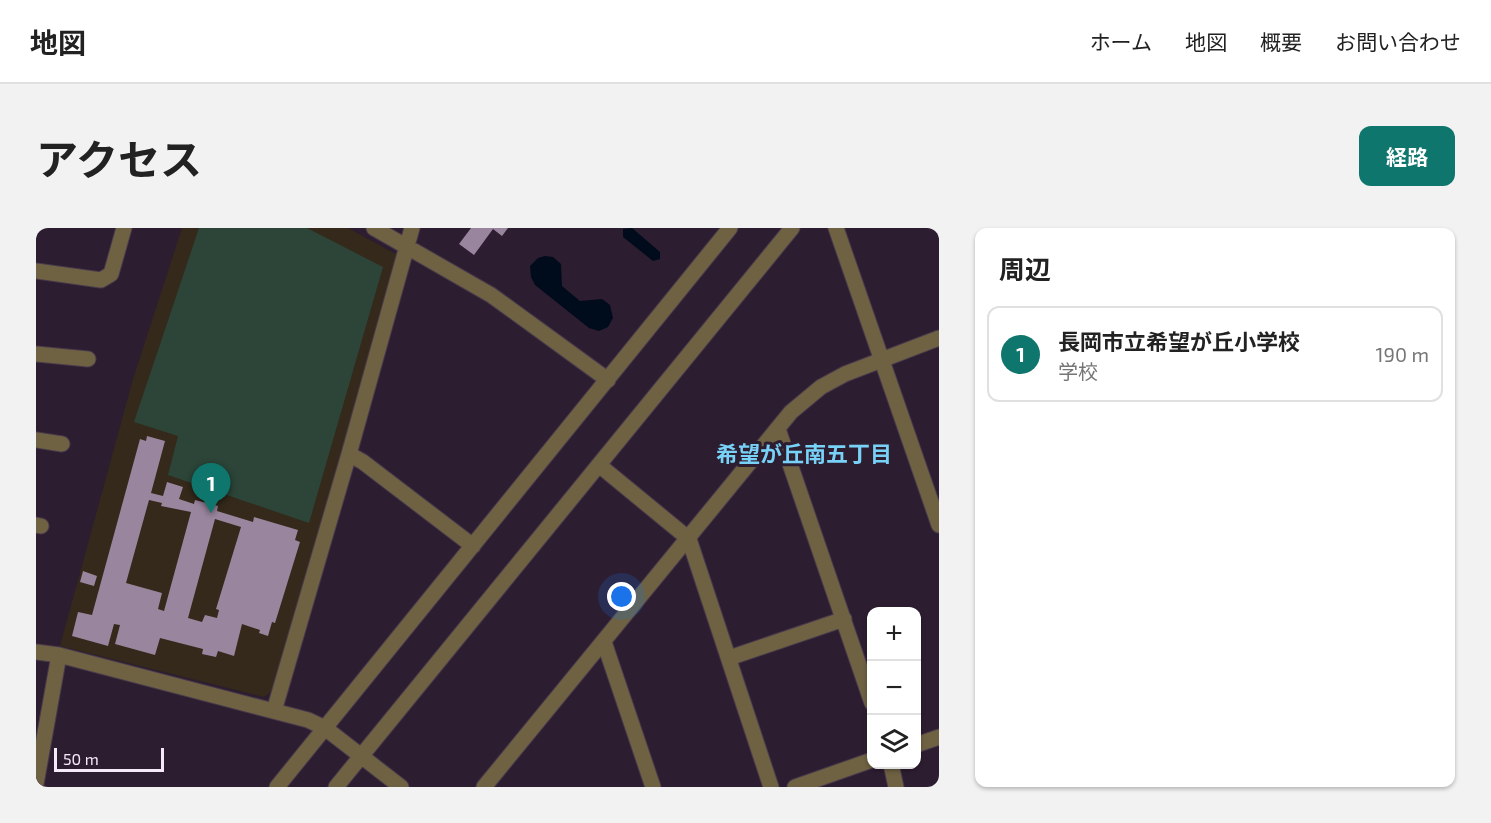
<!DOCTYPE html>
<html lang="ja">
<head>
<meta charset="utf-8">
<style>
  :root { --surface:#fff; --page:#f2f2f2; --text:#222; --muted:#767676; --line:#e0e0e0; --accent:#0f766e }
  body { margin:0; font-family:"Exo 2","Noto Sans JP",sans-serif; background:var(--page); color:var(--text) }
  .controls { position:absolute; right:18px; bottom:18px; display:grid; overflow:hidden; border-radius:12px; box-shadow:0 2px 4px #0004 }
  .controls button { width:54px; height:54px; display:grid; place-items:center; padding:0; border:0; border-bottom:2px solid var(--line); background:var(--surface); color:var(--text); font:30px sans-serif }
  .scale { position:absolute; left:18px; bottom:15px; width:110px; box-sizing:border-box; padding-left:6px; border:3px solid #f5eaf8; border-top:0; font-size:16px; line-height:21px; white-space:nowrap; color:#f5eaf8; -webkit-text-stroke:4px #2d1d30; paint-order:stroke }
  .you { position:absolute; left:586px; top:369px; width:21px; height:21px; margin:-15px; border:4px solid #fff; border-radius:50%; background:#1a73e8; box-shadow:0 0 0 9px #1a73e833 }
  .badge { display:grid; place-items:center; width:39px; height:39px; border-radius:50%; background:var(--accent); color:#fff; font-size:20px; font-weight:700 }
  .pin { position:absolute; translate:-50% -50px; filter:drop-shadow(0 2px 3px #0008) }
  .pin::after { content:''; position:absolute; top:32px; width:21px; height:18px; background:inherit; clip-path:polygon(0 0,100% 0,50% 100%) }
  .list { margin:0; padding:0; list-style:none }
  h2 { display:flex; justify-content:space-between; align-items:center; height:78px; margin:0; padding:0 24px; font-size:26px }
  h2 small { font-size:20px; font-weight:400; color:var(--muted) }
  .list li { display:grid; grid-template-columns:39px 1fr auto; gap:18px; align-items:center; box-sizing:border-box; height:96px; margin:0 12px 12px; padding:0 12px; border:2px solid var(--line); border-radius:12px }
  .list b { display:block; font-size:22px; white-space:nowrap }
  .list p { margin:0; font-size:20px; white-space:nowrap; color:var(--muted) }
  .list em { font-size:20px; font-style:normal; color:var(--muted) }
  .icon { flex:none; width:33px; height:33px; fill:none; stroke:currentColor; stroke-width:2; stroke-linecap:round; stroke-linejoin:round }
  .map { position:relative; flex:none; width:903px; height:559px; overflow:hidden; border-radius:12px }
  header { display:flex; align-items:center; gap:36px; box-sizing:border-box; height:84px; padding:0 30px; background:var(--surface); border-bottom:2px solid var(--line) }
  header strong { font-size:28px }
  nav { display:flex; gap:33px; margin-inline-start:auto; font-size:21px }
  .intro { display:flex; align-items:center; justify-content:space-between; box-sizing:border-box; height:144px; padding:0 36px }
  h1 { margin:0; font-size:42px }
  .button { padding:15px 27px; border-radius:12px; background:var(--accent); color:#fff; font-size:21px; font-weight:700 }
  main { display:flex; gap:36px; padding:0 36px }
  aside { flex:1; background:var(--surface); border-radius:12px; box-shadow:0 2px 4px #0004 }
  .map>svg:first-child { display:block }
  .education { fill:#34291a }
  .green { fill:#2c4538 }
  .water { fill:#000b1b }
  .building { fill:#99859e; fill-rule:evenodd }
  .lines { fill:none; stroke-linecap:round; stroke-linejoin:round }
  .street-casing { stroke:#493a4c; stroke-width:17 }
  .street { stroke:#6f6243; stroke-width:15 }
  .labels { text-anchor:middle; stroke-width:6; stroke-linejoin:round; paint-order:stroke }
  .neighbourhood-label { font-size:22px; font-weight:bold; fill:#78d1f6; stroke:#2d1d30 }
</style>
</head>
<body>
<header>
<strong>地図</strong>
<nav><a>ホーム</a><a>地図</a><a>概要</a><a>お問い合わせ</a></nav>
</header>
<div class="intro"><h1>アクセス</h1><a class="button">経路</a></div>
<main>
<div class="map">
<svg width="903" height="559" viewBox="0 0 903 559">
  <rect width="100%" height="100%" fill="#2d1d30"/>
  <path class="education" d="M146,0H312L365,29L238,461L228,469L24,418L97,151Z"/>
  <path class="green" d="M163,0H271L347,39L273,295L132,247L142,208L98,194Z"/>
  <path class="water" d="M596,0L624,24V31L617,33L587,9V1Z
    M509,28L517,29L525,36L526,58L544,73L566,71L574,77L577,90L572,99L563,103L553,100L499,57L495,49L494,38L502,30Z"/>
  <path class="building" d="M435,0H472L466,8L457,1L438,27L423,16Z
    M111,208L129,213L115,265L127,268L131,254L147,259L143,271L158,276L159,272L182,278L181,283L217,294L218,289L262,302L259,312L264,314L239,395L236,394L232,408L223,405L224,402L206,396L198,428L182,423L180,429L166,426L167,421L124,410L119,427L79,416L84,397L78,396L72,418L36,408L42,384L56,387L104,211L110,213ZM113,272L126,275L125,278L155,284L128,383L122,381L126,365L90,355ZM179,291L205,299L180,381L183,382L181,390L169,387L166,394L152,390Z
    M47,343L61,348L58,358L44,354Z"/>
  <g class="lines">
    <defs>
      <path id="street" d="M338,0L455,67L572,152
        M800,0L903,297
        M0,43L65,52L75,46L88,0
        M0,126L52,131
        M742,201L836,475
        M0,212L26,216
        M313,226L327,234L437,318
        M563,237L653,311L735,559
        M0,297L5,298
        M568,414L617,559
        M0,424L23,427L272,492L289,500L365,559
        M693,430L808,391
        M238,483L313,226L376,0
        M880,517L903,509
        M855,536L860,559
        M0,556L23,427
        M241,559L694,0
        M300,559L756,0
        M448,559L755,184L785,159L809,146L903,110
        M759,559L836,532"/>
    </defs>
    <use href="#street" class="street-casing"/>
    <use href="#street" class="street"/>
  </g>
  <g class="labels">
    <g class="neighbourhood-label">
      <text x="768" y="234">希望が丘南五丁目</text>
    </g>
  </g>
</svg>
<div class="controls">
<button>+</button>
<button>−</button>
<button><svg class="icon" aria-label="layers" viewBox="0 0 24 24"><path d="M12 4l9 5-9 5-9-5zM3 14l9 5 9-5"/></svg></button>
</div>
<div class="scale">50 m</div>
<div class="you"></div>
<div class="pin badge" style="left:175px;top:285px">1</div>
</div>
<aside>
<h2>周辺<small></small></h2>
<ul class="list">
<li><span class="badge">1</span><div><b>長岡市立希望が丘小学校</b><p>学校</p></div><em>190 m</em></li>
</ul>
</aside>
</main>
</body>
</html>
